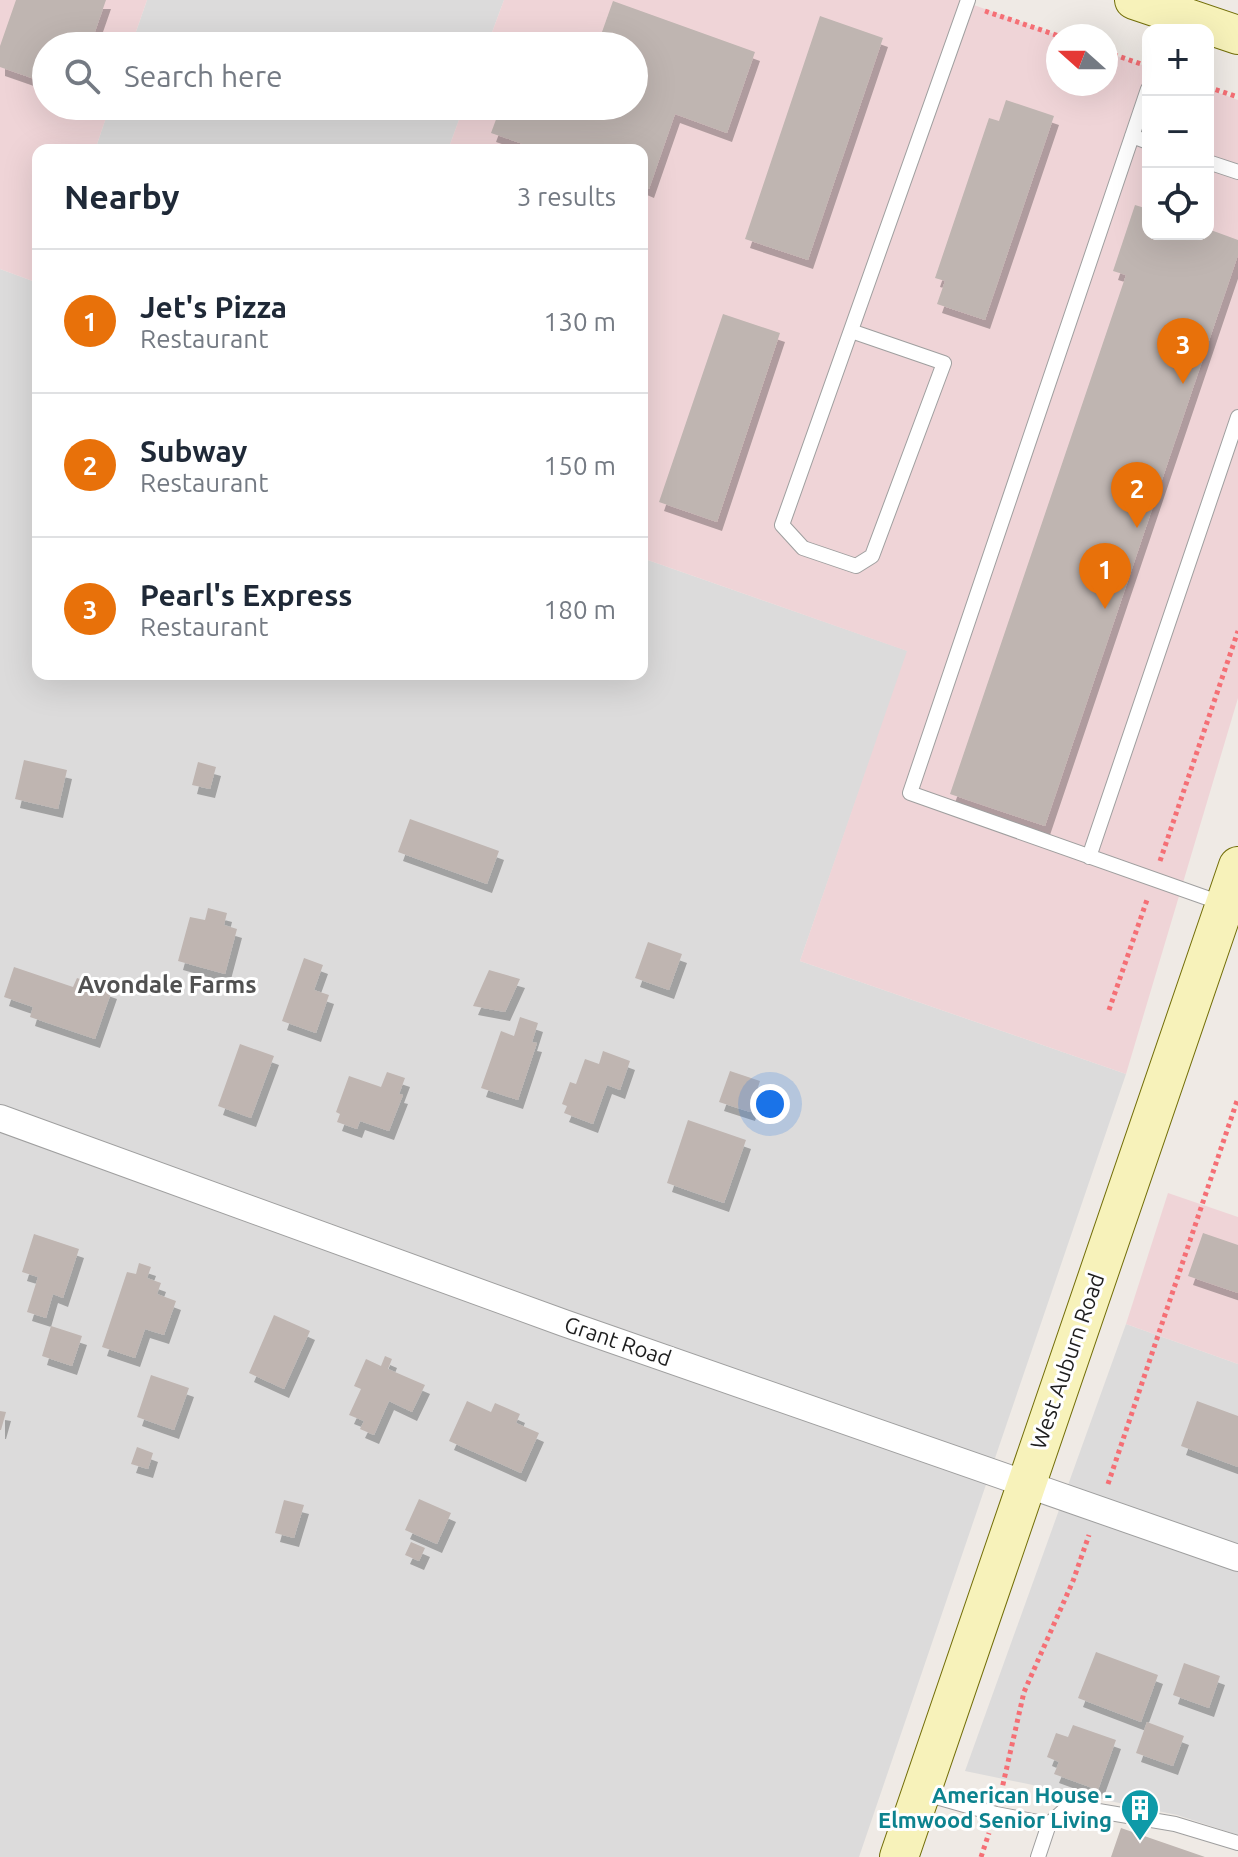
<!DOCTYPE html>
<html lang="en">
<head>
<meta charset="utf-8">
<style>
  :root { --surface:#fff; --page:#f6f6f7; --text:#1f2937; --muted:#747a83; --line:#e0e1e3; --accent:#111827 }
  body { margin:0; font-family:Ubuntu,sans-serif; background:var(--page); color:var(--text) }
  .controls { position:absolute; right:24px; top:24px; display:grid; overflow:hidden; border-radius:16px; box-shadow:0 8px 32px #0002 }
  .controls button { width:72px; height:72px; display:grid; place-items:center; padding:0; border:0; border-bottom:2px solid var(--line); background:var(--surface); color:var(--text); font:40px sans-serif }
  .compass { position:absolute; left:1046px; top:24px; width:72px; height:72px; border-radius:50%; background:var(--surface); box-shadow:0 8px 32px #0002; rotate:291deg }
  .you { position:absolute; left:770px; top:1104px; width:28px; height:28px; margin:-20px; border:6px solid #fff; border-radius:50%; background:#1a73e8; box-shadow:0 0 0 12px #1a73e833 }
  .badge { display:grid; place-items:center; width:52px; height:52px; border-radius:50%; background:var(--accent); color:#fff; font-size:26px; font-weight:700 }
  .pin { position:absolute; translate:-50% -66px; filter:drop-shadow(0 2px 4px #0008) }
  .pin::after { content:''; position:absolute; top:42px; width:28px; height:24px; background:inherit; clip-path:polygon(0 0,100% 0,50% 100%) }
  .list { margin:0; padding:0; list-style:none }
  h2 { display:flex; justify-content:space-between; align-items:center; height:104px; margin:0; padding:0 32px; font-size:34px }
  h2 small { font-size:26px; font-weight:400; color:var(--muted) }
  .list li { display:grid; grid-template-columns:52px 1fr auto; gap:24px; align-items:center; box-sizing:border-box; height:144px; padding:0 32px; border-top:2px solid var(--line) }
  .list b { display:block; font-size:30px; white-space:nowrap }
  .list p { margin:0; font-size:26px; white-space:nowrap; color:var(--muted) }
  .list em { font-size:26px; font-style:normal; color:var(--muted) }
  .icon { flex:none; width:44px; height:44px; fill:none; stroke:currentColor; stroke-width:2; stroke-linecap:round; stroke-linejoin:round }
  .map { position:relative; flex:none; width:1238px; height:1857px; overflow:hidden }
  .search { position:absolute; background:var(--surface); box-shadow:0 8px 32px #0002; left:32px; top:32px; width:616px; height:88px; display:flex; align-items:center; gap:20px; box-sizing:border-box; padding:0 28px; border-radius:44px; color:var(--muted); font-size:30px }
  .panel { position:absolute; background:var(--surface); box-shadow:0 8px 32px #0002; left:32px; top:144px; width:616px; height:536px; border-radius:16px }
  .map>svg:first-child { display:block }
  .residential { fill:#dcdbdb }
  .commercial { fill:#efd4d7 }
  .building { fill:#bfb5b1; filter:url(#shadow) }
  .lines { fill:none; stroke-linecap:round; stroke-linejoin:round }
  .lane-casing { stroke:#9f9f9f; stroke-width:16 }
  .street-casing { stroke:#9f9f9f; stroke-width:28 }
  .secondary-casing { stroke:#726e08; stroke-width:40 }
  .path { stroke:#f56f75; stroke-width:5; stroke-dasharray:4 4; stroke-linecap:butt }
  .lane { stroke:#fff; stroke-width:14 }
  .street { stroke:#fff; stroke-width:26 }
  .secondary { stroke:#f7f2ba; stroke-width:38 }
  .labels { text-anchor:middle; stroke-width:6; stroke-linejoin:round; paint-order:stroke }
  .street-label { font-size:22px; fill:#1e1e1e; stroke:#fff }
  .culture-label { font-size:22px; font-weight:bold; fill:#0d838f; stroke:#fff; text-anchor:end }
  .neighbourhood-label { font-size:24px; font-weight:bold; fill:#515151; stroke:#fff }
</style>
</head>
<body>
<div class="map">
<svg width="1238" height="1857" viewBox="0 0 1238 1857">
  <defs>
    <filter id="shadow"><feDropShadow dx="5" dy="9" stdDeviation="0" flood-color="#0004"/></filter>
  </defs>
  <rect width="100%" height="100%" fill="#efeae5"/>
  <path class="residential" d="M147,0H504L487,46H131Z
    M110,106H464L448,150H95Z
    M0,269L38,283V674H642V558L908,651L800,961L1126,1074L859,1857H0Z
    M1126,1324L1238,1364V1835L1177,1815L965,1771Z"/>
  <path class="commercial" d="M0,0H147L131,46H46V106H110L95,150H38V283L0,269Z
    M504,0H960L1060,36L1058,84H1106V52L1148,67V234H1208V89L1238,100V698L1126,1074L800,961L907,651L642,558V150H448L464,106H634V46H487Z
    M1168,1193L1238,1217V1364L1126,1324Z"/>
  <path class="building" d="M16,0H106L90,46H46V83L0,67V46Z
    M613,1L755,52L727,133L675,114L649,189L642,186V150H540L491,133L501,106H634V46H597Z
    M820,16L883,38L808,260L745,239Z
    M1006,100L1054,116L985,320L937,304L945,281L935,278L989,118L999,121Z
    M1135,205L1148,209V234H1208V229L1238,240V255L1045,826L950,794L1126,275L1113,271Z
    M723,314L780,333L717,522L659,502Z
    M24,760L67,770L58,809L15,799Z
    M198,762L216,767L210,789L192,785Z
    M410,819L499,851L487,884L398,852Z
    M208,908L227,913L224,925L237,929L225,974L178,961L190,917L205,920Z
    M648,942L682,954L669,990L635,978Z
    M304,958L323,965L314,990L329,995L316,1033L282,1021Z
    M14,967L73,987L77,978L112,990L95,1039L30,1017L33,1007L4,997Z
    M489,970L520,979L505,1012L473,1006Z
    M520,1017L538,1023L532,1042L537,1043L518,1100L481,1088L501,1031L514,1036Z
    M240,1044L274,1056L251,1118L218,1106Z
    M603,1051L630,1061L620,1090L607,1085L593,1124L564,1113L567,1106L562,1104L570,1082L576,1084L585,1059L599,1064Z
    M730,1071L760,1081L750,1112L719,1102Z
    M387,1072L405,1078L399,1094L403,1095L389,1131L360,1121L357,1129L337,1122L340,1114L336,1112L349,1076L381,1087Z
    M688,1120L746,1140L724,1203L667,1183Z
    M1203,1233L1238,1245V1293L1188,1276Z
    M34,1234L79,1249L63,1298L53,1294L46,1318L27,1312L38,1277L22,1272Z
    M139,1263L151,1267L147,1278L161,1283L157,1294L176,1301L164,1335L145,1329L135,1358L102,1347L127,1272L136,1274Z
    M274,1315L310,1331L284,1389L249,1373Z
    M51,1326L82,1336L72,1366L42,1356Z
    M385,1356L392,1359L388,1369L425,1385L412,1412L389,1401L374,1435L360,1429L364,1421L349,1415L361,1389L354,1386L366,1359L381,1366Z
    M151,1375L189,1388L174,1430L137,1417Z
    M467,1401L491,1412L495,1403L520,1414L516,1423L539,1433L521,1473L449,1441Z
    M1197,1401L1238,1416V1467L1181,1446Z
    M0,1411L6,1412L1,1430H0Z
    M137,1447L153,1453L148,1469L131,1464Z
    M419,1499L451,1513L437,1544L405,1530Z
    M284,1500L304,1505L294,1538L275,1533Z
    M411,1542L425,1548L419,1561L405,1555Z
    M1096,1652L1158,1675L1141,1722L1078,1698Z
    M1184,1663L1220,1676L1209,1708L1173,1695Z
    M1147,1722L1184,1736L1173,1766L1136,1753Z
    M1073,1725L1116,1740L1098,1790L1054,1774L1059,1762L1047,1757L1056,1733L1068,1737Z
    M1121,1828L1205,1857H1111Z"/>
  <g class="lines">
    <defs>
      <path id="lane" d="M1148,89L910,793L1224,904
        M1132,136L1148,142
        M1208,162L1238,172
        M851,331L944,363L872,556L856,566L803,548L782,525L968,0
        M1089,857L1238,417
        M922,1793L996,1814L1049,1824L1069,1806L1175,1824L1238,1843
        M1038,1857L1049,1824"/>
      <path id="street" d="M0,1118L564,1323L1238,1558"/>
      <path id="secondary" d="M1134,0L1238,35
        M899,1857L1238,866"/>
    </defs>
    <use href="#lane" class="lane-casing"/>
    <use href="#street" class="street-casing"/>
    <use href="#secondary" class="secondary-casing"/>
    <path class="path" d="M985,11L1059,36
      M1106,52L1147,66
      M1208,87L1238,97
      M1160,861L1238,631
      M1109,1010L1148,897
      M1108,1484L1238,1098
      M1001,1793L1024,1692L1073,1581L1089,1535
      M981,1857L989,1833"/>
    <use href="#lane" class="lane"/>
    <use href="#street" class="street"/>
    <use href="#secondary" class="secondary"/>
  </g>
  <defs>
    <symbol id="building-pin" viewBox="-11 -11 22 30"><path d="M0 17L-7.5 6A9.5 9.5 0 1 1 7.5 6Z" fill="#0f9aa8" stroke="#fff"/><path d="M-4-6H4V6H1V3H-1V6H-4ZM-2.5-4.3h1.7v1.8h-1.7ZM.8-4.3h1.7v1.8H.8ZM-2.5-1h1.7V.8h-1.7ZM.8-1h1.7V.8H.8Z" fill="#fff"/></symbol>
  </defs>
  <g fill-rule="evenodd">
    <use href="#building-pin" x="1118" y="1786" width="44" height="60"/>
  </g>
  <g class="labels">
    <g class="street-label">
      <text transform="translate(618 1341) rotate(19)" y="8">Grant Road</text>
      <text transform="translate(1067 1361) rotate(-71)" y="8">West Auburn Road</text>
    </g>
    <g class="culture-label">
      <text x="1112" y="1803">American House -<tspan x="1112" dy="25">Elmwood Senior Living</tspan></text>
    </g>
    <g class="neighbourhood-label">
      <text x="167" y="993">Avondale Farms</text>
    </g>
  </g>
</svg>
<div class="controls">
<button>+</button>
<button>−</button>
<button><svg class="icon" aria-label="locate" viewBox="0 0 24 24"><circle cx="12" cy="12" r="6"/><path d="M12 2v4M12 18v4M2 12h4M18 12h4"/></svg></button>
</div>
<svg class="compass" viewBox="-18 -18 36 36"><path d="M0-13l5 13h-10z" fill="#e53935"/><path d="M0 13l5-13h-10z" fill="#747a83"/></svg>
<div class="you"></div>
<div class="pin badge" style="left:1105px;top:609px;background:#e8710a">1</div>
<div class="pin badge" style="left:1137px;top:528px;background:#e8710a">2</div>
<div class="pin badge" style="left:1183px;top:384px;background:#e8710a">3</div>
<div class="search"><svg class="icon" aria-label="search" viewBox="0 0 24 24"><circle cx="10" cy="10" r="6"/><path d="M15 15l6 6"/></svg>Search here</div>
<section class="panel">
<h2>Nearby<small>3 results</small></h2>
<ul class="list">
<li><span class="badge" style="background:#e8710a">1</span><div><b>Jet's Pizza</b><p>Restaurant</p></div><em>130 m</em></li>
<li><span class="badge" style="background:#e8710a">2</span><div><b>Subway</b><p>Restaurant</p></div><em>150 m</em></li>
<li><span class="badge" style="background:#e8710a">3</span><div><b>Pearl's Express</b><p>Restaurant</p></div><em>180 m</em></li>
</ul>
</section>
</div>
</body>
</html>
